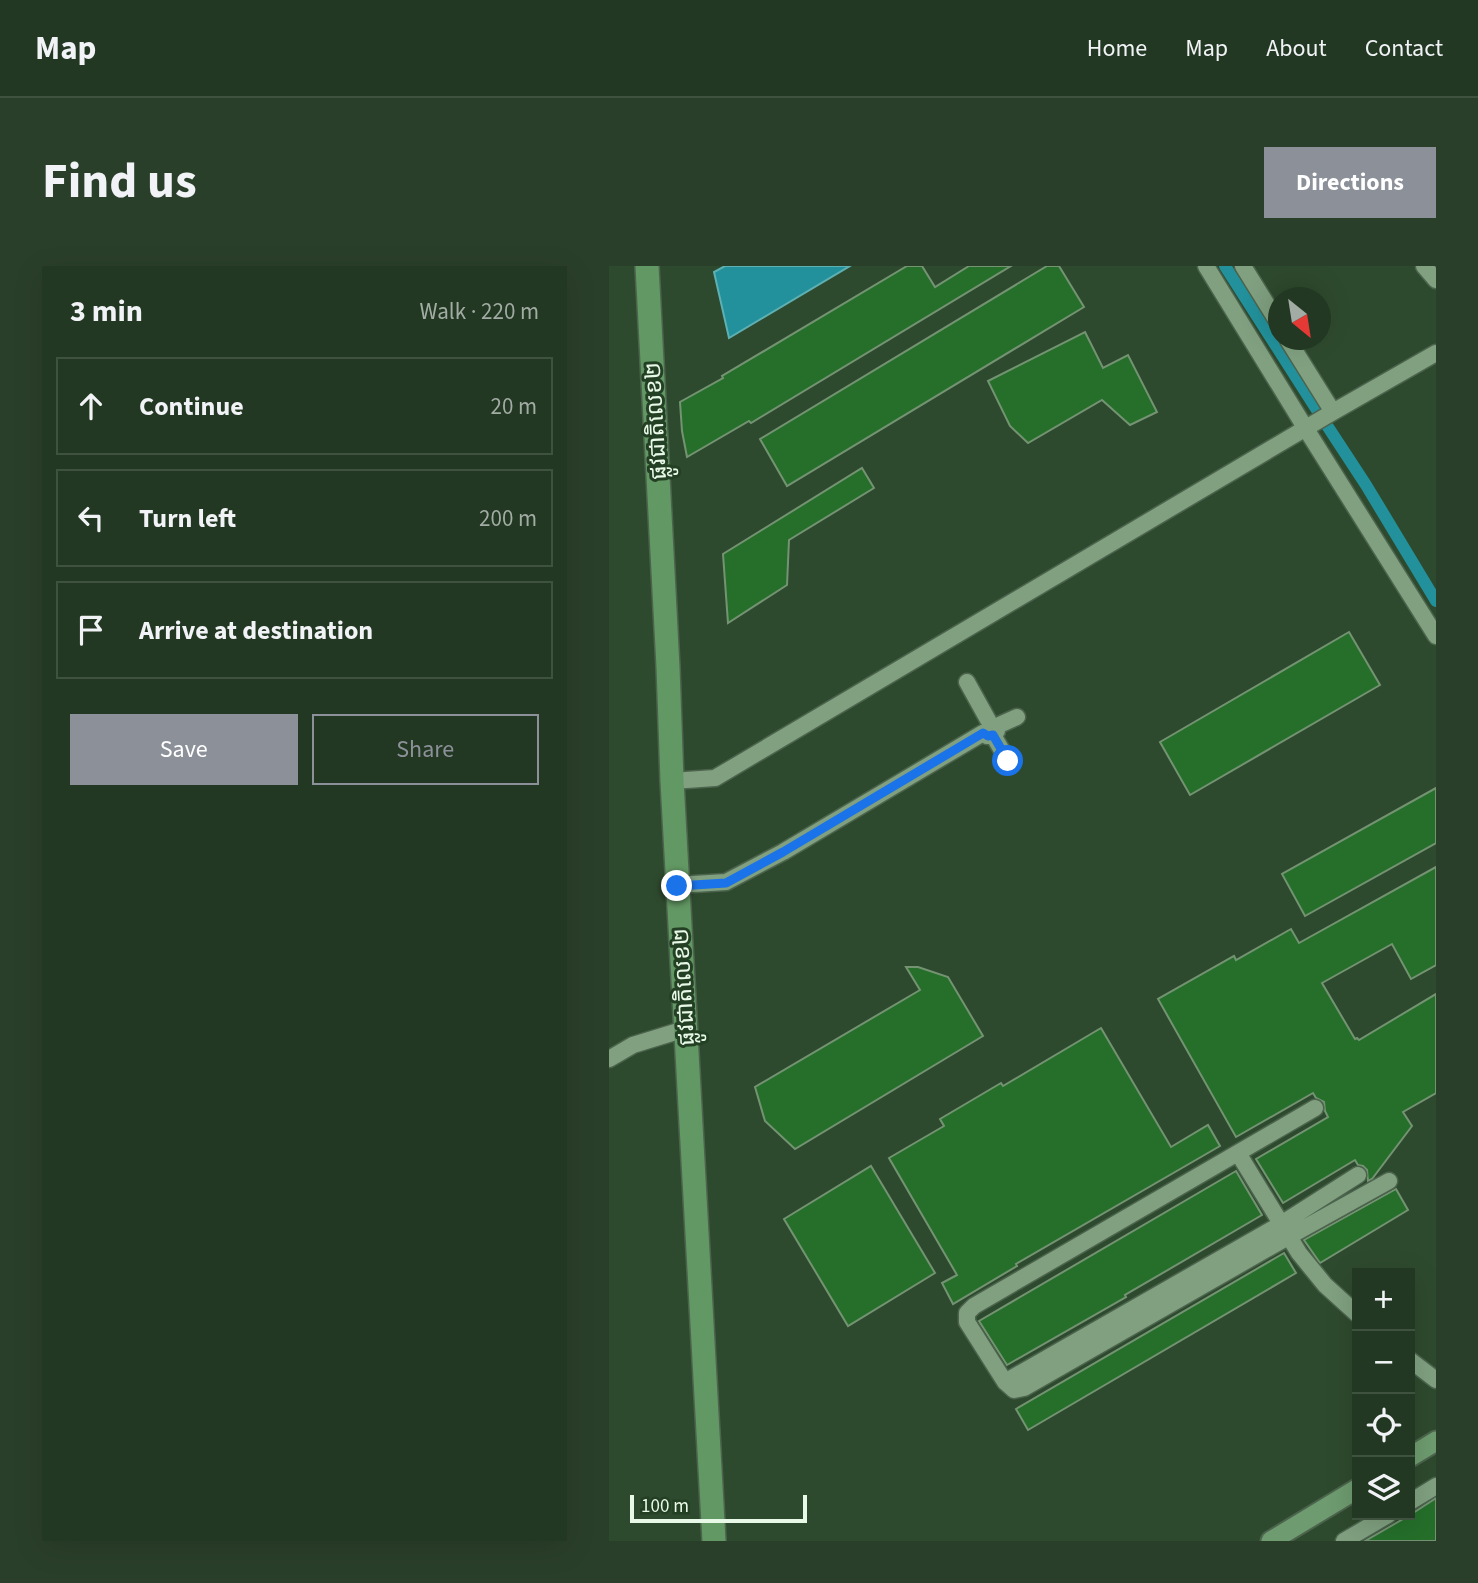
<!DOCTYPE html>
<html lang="en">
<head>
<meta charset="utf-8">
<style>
  :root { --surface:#223822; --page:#2a3f2a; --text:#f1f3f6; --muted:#a2aca5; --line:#3f5240; --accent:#8c9099 }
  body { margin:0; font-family:"Source Sans 3","Noto Sans Khmer",sans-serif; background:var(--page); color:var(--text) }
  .controls { position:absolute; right:21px; bottom:21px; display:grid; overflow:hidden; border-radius:0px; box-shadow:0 7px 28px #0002 }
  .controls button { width:63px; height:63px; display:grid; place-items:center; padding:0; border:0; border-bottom:2px solid var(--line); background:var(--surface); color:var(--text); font:35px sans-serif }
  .compass { position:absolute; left:659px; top:21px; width:63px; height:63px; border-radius:50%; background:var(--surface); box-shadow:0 7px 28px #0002; rotate:150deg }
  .scale { position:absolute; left:21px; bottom:18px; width:177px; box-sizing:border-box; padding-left:7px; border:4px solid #e9f9e8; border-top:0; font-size:19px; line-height:24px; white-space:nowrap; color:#e9f9e8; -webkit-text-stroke:5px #244024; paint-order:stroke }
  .stop { position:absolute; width:21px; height:21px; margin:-16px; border:5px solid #1a73e8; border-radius:50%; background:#fff }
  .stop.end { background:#1a73e8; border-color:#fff; box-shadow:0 2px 7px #0008 }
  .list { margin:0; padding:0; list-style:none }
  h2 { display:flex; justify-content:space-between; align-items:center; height:91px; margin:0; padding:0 28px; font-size:30px }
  h2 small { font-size:23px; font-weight:400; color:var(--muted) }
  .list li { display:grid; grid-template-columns:46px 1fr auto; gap:21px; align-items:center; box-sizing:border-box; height:98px; margin:0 14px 14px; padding:0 14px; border:2px solid var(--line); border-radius:0px }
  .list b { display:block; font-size:26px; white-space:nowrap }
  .list em { font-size:23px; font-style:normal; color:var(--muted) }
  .actions { display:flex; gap:14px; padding:21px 28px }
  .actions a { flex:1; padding:16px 0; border:2px solid var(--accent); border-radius:0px; text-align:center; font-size:24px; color:var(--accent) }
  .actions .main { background:var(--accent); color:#fff }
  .icon { flex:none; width:38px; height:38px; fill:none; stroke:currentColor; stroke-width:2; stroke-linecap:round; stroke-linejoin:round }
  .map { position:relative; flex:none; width:827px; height:1275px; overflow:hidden; border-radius:0px }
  header { display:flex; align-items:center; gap:42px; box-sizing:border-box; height:98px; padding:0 35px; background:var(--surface); border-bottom:2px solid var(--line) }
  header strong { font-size:33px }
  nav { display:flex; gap:38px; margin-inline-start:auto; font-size:24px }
  .intro { display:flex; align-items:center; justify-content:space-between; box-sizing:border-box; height:168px; padding:0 42px }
  h1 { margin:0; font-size:49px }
  .button { padding:18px 32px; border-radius:0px; background:var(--accent); color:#fff; font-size:24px; font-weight:700 }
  main { display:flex; gap:42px; padding:0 42px }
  aside { flex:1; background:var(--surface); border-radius:0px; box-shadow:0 7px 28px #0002 }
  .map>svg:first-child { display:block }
  .water { fill:#22919b; stroke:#5eb0b2; stroke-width:2 }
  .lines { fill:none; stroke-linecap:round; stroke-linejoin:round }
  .canal { stroke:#22919b; stroke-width:12 }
  .building { fill:#256f2a; stroke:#749373; stroke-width:2 }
  .minor-casing { stroke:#4c644d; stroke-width:19 }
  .major-casing { stroke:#4c644d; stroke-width:23 }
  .highway-casing { stroke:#4c644d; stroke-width:26 }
  .minor { stroke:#80a080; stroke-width:16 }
  .major { stroke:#6e9b6f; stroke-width:19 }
  .highway { stroke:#629863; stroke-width:23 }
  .route { stroke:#1a73e8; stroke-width:9 }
  .labels { text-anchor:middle; stroke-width:6; stroke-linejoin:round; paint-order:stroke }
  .street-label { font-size:23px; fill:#e9f9e8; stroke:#244024 }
</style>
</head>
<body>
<header>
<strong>Map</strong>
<nav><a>Home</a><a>Map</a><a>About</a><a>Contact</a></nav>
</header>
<div class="intro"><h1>Find us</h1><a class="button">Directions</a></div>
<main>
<aside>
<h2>3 min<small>Walk · 220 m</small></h2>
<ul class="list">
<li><svg class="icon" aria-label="ahead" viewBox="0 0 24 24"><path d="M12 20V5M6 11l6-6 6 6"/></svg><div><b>Continue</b></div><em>20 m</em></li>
<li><svg class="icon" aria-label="left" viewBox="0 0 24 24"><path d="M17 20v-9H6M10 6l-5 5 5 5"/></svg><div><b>Turn left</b></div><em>200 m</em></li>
<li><svg class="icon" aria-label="arrive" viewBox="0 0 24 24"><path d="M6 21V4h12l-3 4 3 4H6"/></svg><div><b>Arrive at destination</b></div></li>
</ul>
<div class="actions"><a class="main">Save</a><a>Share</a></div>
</aside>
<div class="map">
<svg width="827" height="1275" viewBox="0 0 827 1275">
  <rect width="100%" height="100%" fill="#2e4a2e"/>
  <path class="water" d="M116,0H241L120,72L105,6Z"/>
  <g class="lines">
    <path class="canal" d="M616,0L708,144
      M719,161L757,219L827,335"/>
  </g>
  <path class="building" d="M298,0H313L326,21L360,0H402L142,157L140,155L78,191L73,165L71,136L114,112L113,110Z
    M438,0H450L475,41L178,220L151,173Z
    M476,66L494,102L519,89L548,146L521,159L493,134L419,177L401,160L379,115Z
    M253,202L265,222L180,274L178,319L119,357L114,288Z
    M740,366L771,419L581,529L551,476Z
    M827,522V577L696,650L673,608Z
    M827,601V699L802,713L783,678L713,717L746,773L748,772L750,774L827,728V827L794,846L803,860L763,913L759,915L758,904L754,900L749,899L746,894L674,937L647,893L719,851L716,845L715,836L707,832L704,827L627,871L549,733L625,690L627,694L682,663L690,677Z
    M297,701H309L339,711L374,770L186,883L156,855L146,821L311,724Z
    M492,762L562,881L599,859L611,880L407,998L408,1000L344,1038L333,1017L348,1009L280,892L335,860L331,853L392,817L394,820Z
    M262,900L326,1007L239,1060L175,953Z
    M627,905L653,949L516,1029L517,1031L398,1099L370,1055Z
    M787,923L799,944L711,997L695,974Z
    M675,987L687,1007L419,1164L407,1143Z
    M827,1232V1275H756L801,1249Z"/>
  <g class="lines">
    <defs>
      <path id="minor" d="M597,0L697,163L827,370
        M634,0L670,58
        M815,0L827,14
        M679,74L724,146
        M358,416L379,454
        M384,469L399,495
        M63,515L106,512L724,146L827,87
        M68,619L117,616L174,586L374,467L378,470L384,469L388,465V460L408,451
        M0,793L24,779L76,763
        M706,842L365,1040L358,1047V1056L396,1116L405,1124L415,1122L679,971L780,915
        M629,887L690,987L716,1019L748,1048
        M801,1094L827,1114
        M396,1116L672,958L749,909
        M801,1236L827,1220
        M735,1275L779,1249"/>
      <path id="major" d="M801,1191L827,1175
        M662,1275L748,1223"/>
      <path id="highway" d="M38,0L59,401L63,515L105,1275"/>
    </defs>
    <use href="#minor" class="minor-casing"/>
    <use href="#major" class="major-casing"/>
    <use href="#highway" class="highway-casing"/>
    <use href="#minor" class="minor"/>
    <use href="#major" class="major"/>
    <use href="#highway" class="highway"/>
  </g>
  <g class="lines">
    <path class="route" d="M68,620L117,617L174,586L374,467L379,470L384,469L399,495"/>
  </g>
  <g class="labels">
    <g class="street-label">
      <text transform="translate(46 155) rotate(-93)" y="8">ផ្លូវជាតិលេខ២</text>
      <text transform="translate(74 721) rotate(-93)" y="8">ផ្លូវជាតិលេខ២</text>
    </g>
  </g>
</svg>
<div class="controls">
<button>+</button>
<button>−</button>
<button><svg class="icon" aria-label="locate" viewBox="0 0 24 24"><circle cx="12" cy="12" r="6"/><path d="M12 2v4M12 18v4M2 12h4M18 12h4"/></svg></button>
<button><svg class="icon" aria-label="layers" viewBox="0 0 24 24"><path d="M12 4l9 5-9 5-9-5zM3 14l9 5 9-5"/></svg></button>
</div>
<svg class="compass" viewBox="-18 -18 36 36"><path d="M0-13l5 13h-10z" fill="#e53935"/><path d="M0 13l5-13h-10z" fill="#a2aca5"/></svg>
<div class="scale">100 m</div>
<div class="stop" style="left:399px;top:495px"></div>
<div class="stop end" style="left:68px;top:620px"></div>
</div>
</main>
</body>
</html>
